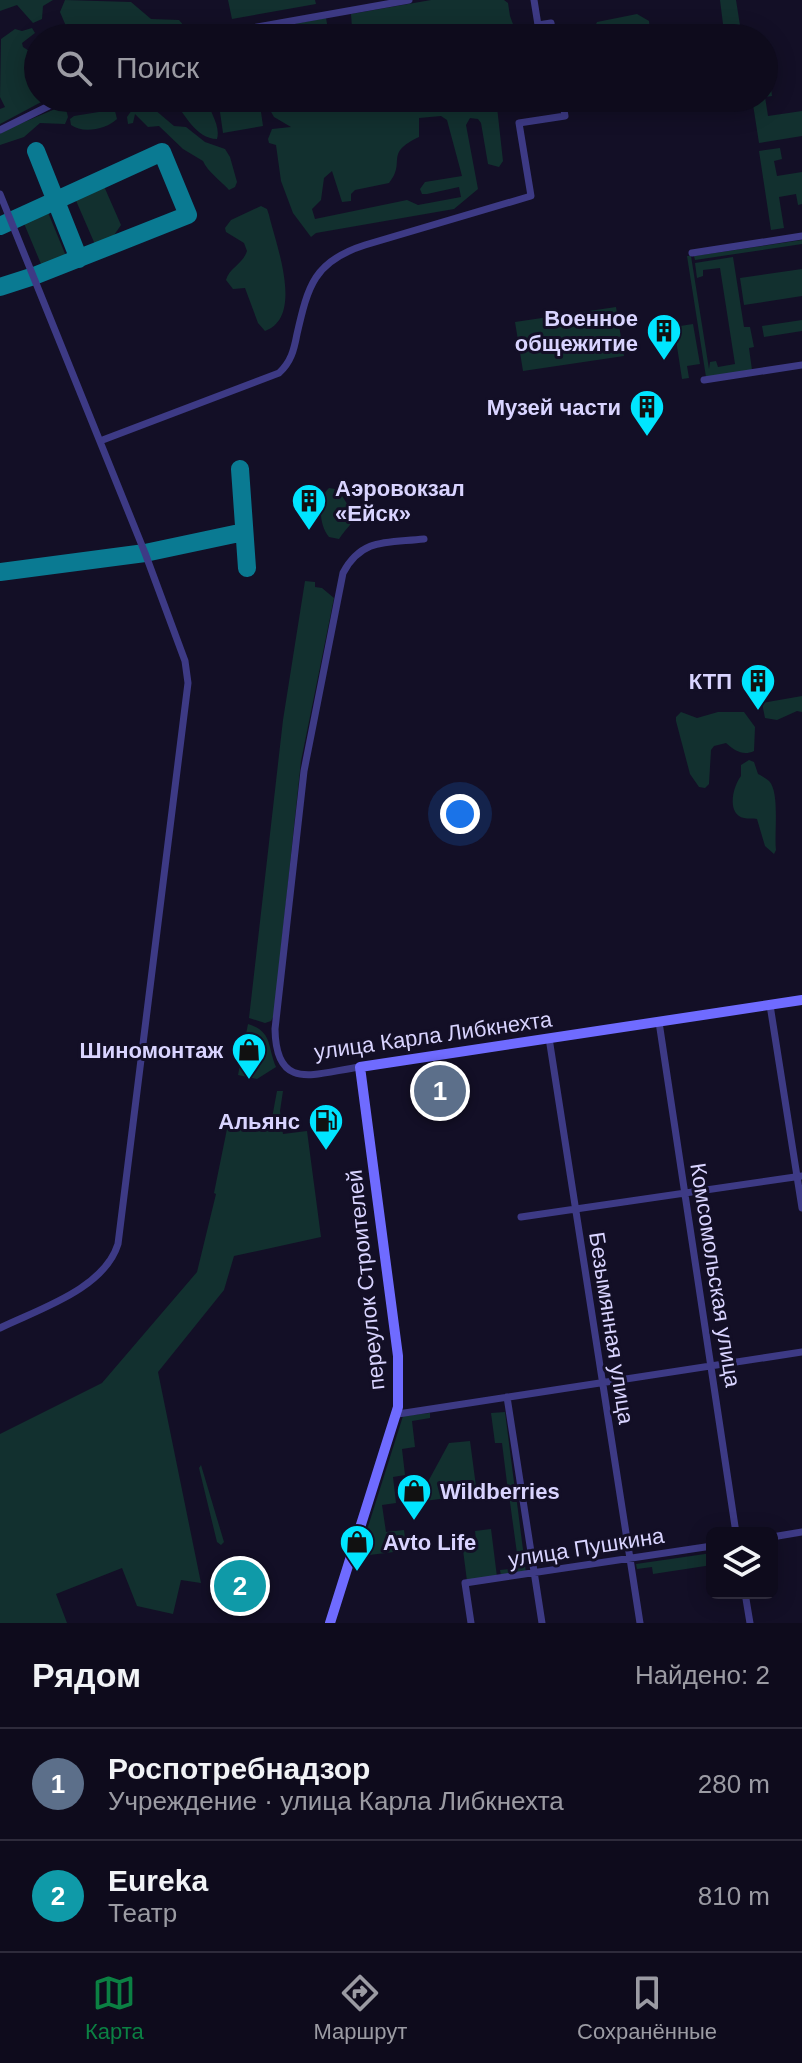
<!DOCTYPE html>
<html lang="ru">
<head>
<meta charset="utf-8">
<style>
  :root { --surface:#0e0b1c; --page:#1c1929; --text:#f1f3f6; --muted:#9b9ba3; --line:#2e2b3b; --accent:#0b8043 }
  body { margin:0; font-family:Helvetica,sans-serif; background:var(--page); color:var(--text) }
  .controls { position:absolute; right:24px; bottom:24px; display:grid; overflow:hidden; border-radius:12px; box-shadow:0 4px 20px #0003 }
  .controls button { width:72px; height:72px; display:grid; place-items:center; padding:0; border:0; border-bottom:2px solid var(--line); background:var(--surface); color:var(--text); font:40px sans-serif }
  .you { position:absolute; left:460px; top:814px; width:28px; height:28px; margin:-20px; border:6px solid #fff; border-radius:50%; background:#1a73e8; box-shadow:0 0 0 12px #1a73e833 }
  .badge { display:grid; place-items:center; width:52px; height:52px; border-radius:50%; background:var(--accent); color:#fff; font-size:26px; font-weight:700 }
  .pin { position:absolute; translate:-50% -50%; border:4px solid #fff; box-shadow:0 2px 8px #0006 }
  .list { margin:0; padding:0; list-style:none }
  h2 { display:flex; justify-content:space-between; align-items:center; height:104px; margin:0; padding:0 32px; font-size:34px }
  h2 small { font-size:26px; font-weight:400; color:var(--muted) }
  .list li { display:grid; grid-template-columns:52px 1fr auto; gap:24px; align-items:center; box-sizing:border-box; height:112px; padding:0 32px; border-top:2px solid var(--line) }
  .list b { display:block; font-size:30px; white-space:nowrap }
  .list p { margin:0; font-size:26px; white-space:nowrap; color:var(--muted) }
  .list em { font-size:26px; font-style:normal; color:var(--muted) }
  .icon { flex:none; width:44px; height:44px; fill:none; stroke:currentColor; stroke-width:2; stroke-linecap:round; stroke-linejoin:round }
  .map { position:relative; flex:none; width:802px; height:1623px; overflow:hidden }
  .search { position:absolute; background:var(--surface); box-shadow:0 4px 20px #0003; left:24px; right:24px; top:24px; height:88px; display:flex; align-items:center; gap:20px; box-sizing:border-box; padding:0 28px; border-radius:44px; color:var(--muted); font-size:30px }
  .sheet { height:328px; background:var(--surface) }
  nav { display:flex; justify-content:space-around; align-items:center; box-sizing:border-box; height:112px; border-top:2px solid var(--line); background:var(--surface); font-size:22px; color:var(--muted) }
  nav a { display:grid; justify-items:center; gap:4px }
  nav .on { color:var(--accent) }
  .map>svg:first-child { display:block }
  .green { fill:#12302f; fill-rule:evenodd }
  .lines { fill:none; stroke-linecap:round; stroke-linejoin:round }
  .taxiway { stroke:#0a7a92; stroke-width:18 }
  .street { stroke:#3d3a85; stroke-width:7 }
  .secondary { stroke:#6f6bff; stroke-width:10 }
  .labels { text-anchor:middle; stroke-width:6; stroke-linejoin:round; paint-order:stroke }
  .poi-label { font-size:22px; font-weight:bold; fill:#d9d4ff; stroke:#130f26; text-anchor:end }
  .street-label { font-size:22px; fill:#d9d4ff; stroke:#130f26 }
</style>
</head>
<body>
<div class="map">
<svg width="802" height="1623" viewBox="0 0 802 1623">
  <rect width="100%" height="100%" fill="#130f26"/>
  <path class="green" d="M0,0H53L43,6L42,19L33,23L17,5L0,11Z
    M65,0L131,2L151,19L179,20L185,27L182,30L122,38H71L60,12Z
    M228,0H315L316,4L232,19Z
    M431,0H504L508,3L510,16L518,38H249V32L326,18L328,29L352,28L351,14Z
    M720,0H736L742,38H731L729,25L723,24Z
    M637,14L649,21L650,31L613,38H594L593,31L597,22Z
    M32,28L35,33L22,43L23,47C42,58 30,62 34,77C36,85 38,89 38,98H46L45,100L0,124V109L5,107L0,97L1,39L15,29L22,31Z
    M771,88L772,96L765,97L768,116L802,111V136L759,143L752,98H764V89Z
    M115,98H141L174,126L186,127L205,142L225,149L230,157L237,182L235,187L229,190C222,182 207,171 203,161L183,149L159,126L148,127L135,114L133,123L128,124L127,117L134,107L124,99L117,103Z
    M172,98H207C209,112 221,125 217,139C196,139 184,113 172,98Z
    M218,98H259L263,126L223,133Z
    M263,98H496L503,161L499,167L488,164L481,123L478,119L470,118L466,125L478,189L454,209L316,233L311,237L293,213L281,181L276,145L269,143L268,139L272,129L291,127L274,117ZM441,116L447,120L462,176L425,182L420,189L422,194H427L459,187L461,197L418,205L407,200L315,219L312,209L321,200L324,178L332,171L342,202L351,201V194L355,190L389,183C407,161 383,154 419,137V118Z
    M60,107L66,109L68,117L65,124L40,123L24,137L0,145V134L5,130Z
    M111,110L115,111L117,119C107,129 83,134 71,125L70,119L74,116Z
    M780,148L782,159L774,161L777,176L802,172V204L798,205L796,194L779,197L784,228L771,230L759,151Z
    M103,184L121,225L108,244L97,249L74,196Z
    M261,206L267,209L269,215C275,242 305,317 265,331L258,323L245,288L233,289L226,280C229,268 243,264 247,251L244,243L226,232L225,228L231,220Z
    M47,210L68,261L48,268L41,264L23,221Z
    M802,240V244L695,260L694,256Z
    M687,256H691L709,369L710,362L716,361L718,367L735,364L720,268L703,270V276L697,278L695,263L733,257L744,327H750L754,347L749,348L752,370L706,377Z
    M802,269V296L744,305L740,278Z
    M616,307L624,356L523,371L515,322Z
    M802,320V331L764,337L762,326Z
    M693,324L700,364L687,366L689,378L682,379L674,327Z
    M329,488C338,489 339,491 344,499C360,524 353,518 339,539L329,537C319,526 317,498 329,488Z
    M305,581L315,582V587L322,588L334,598L301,761L274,1015L271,1021L265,1023L249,1018L283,720Z
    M802,696V712L797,711L777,720L765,718L762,703Z
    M681,712L697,718L718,712H744L755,727L754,751C743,756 735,751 726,743L714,746L711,750L709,784L705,788L699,787L690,774L676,721V717Z
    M749,760L754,762L758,774C760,775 767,779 769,781C780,792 774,834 776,850L774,854L765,846L757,819C753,818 748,819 744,818C726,814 733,786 741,776V765Z
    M248,1024C273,1032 267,1046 276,1067L257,1079L238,1075Z
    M277,1091H283L280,1111L283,1134L307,1131L321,1237L234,1256L224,1290L158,1372L201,1583L181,1580L173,1614L137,1606L122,1568L56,1594L67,1623H0V1434L102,1383L197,1272L216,1194L214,1193L228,1124L262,1130L265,1117L272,1118Z
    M505,1412L515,1490L508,1491L502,1443H495L491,1413Z
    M430,1413V1418L412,1421L415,1447L402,1449L405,1475L393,1477L396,1503L382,1505L386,1532L404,1530L405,1538L394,1552L361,1556L360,1552L403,1416Z
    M470,1441L477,1494L417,1502L449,1443Z
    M201,1465L224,1542L221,1545L217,1542L199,1468Z
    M509,1495H516L526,1573L501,1576L500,1570L519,1568Z
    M491,1529L497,1577L467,1581L463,1550L477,1548L475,1531Z
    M712,1553V1565L653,1574L652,1567L637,1569L636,1564Z"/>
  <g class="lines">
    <path class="taxiway" d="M36,151L79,259
      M0,226L162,152L188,215L34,276L0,287
      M240,469L247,568
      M0,572L145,553L244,532"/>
    <path class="street" d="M534,0L538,25L551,23L553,38
      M196,38L409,0
      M0,130L65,98
      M0,194L145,553L185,661L188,683L118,1244C104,1289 39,1309 0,1328
      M692,253L802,236
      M704,380L802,365
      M100,441L279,373C291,362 294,350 297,334C308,286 314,261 365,245L531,196L519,123L565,116L562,98
      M770,1005L802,1208
      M659,1022L736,1533
      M549,1038L640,1623
      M360,1067C315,1073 276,1093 275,1029L304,771L343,573C362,537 389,543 424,539
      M521,1217L802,1176
      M507,1397L542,1623
      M398,1414L802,1352
      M772,1537L802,1532
      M745,1593L750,1623
      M471,1623L465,1583L712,1546"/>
    <path class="secondary" d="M330,1623L398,1407V1356L360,1067L802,1000"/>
  </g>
  <defs>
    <symbol id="building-pin" viewBox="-11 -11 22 30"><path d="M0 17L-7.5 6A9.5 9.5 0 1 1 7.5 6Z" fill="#00e5ff" stroke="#130f26"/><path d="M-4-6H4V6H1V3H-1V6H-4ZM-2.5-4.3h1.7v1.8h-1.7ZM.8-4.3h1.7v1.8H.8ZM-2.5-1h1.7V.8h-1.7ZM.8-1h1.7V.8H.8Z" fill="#111"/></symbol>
    <symbol id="shop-pin" viewBox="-11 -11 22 30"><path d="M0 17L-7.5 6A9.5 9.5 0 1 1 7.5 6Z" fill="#00e5ff" stroke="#130f26"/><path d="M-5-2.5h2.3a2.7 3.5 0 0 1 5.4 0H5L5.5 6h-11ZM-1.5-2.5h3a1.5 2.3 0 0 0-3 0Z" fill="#111"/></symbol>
    <symbol id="fuel-pin" viewBox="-11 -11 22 30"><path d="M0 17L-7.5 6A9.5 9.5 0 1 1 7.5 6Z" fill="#00e5ff" stroke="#130f26"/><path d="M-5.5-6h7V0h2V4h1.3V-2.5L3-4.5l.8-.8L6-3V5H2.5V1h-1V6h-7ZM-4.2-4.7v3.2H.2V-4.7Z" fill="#111"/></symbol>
  </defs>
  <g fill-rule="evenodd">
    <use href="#building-pin" x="644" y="311" width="40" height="54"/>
    <use href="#building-pin" x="627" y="387" width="40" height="54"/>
    <use href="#building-pin" x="289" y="481" width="40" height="54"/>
    <use href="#building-pin" x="738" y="661" width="40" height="54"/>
    <use href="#shop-pin" x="229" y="1030" width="40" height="54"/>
    <use href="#fuel-pin" x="306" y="1101" width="40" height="54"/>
    <use href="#shop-pin" x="394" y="1471" width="40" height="54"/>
    <use href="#shop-pin" x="337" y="1522" width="40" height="54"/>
  </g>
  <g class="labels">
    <g class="poi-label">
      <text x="638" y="326">Военное<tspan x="638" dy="25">общежитие</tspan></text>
      <text x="621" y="415">Музей части</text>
      <text x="335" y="496" text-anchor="start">Аэровокзал<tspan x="335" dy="25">«Ейск»</tspan></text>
      <text x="732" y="689">КТП</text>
      <text x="223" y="1058">Шиномонтаж</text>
      <text x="300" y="1129">Альянс</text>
      <text x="440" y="1499" text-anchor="start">Wildberries</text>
      <text x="383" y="1550" text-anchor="start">Avto Life</text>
    </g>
    <g class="street-label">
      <text transform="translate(433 1035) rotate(-8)" y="8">улица Карла Либкнехта</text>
      <text transform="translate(716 1275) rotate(81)" y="8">Комсомольская улица</text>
      <text transform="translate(365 1280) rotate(-96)" y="8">переулок Строителей</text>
      <text transform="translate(612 1328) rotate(81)" y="8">Безымянная улица</text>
      <text transform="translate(586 1547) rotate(-9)" y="8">улица Пушкина</text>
    </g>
  </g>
</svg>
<div class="controls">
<button><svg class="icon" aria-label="layers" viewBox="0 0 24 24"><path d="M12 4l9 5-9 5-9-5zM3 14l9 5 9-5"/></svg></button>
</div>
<div class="you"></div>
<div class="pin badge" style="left:440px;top:1091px;background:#5c6f8a">1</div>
<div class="pin badge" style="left:240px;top:1586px;background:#0f9aa8">2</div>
<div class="search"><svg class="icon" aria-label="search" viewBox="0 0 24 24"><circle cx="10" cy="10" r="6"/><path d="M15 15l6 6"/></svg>Поиск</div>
</div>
<section class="sheet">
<h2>Рядом<small>Найдено: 2</small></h2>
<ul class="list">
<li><span class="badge" style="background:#5c6f8a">1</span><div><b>Роспотребнадзор</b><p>Учреждение · улица Карла Либкнехта</p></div><em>280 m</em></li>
<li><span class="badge" style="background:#0f9aa8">2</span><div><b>Eureka</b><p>Театр</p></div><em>810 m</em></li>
</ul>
</section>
<nav>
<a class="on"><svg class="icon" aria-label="map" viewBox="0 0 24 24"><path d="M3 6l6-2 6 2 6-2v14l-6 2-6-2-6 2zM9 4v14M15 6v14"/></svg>Карта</a>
<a><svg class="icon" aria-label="directions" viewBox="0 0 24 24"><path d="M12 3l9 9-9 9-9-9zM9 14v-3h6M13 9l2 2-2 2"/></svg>Маршрут</a>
<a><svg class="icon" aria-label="saved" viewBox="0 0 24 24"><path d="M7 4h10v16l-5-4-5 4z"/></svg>Сохранённые</a>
</nav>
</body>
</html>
